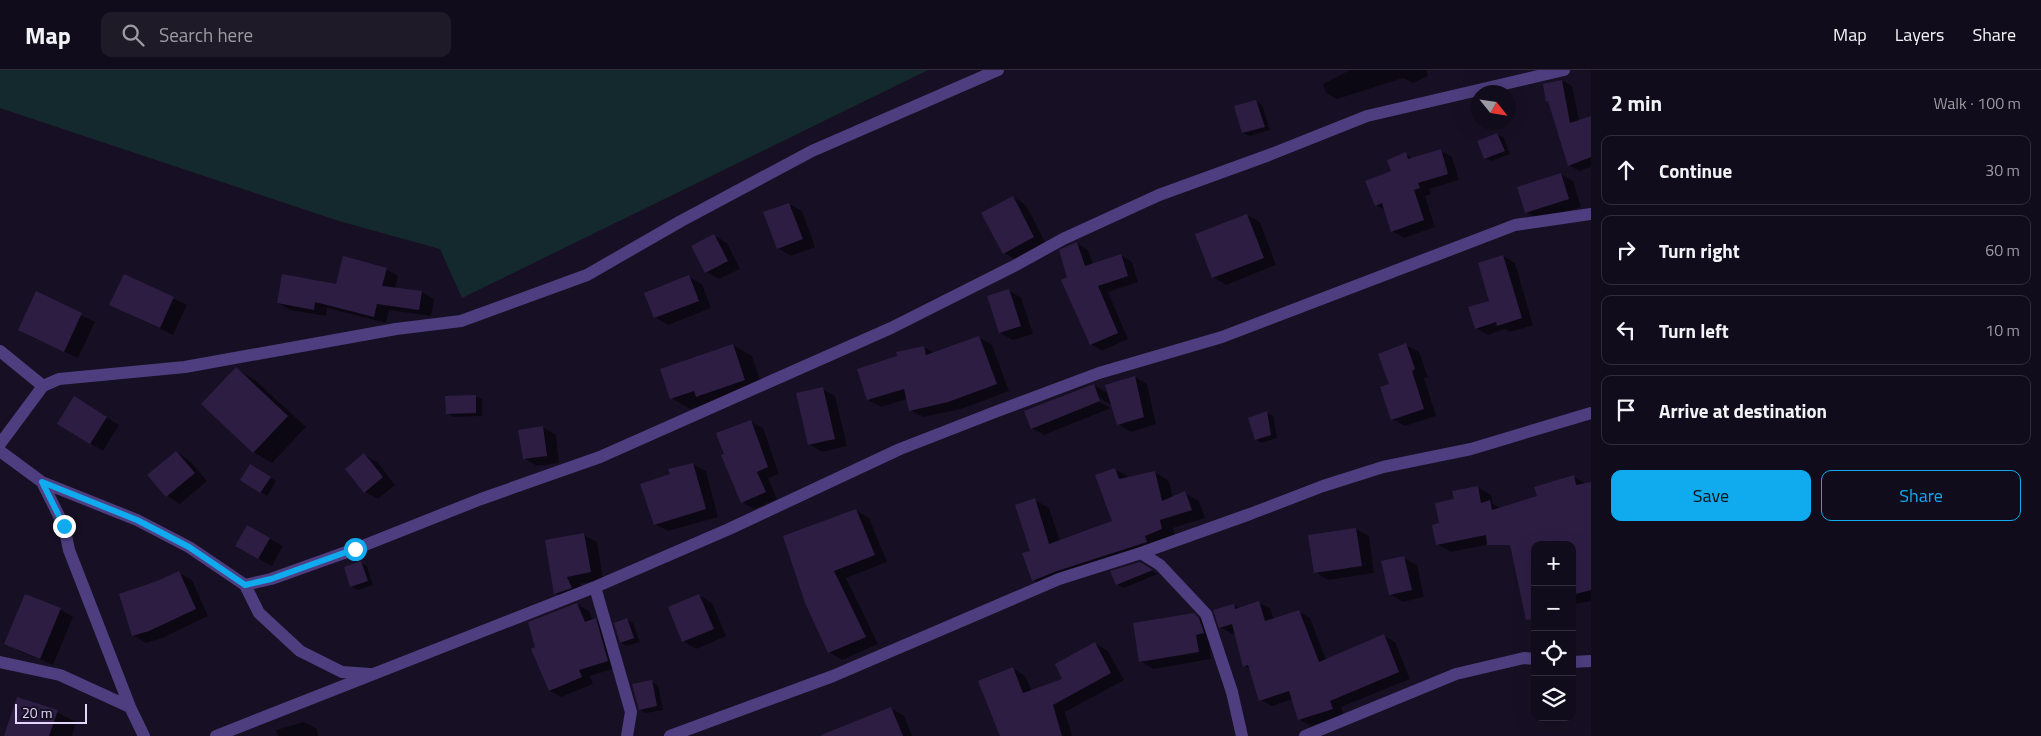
<!DOCTYPE html>
<html lang="en">
<head>
<meta charset="utf-8">
<style>
  :root { --surface:#110c1b; --page:#1e1a28; --text:#f1f3f6; --muted:#9c9ba3; --line:#302c3a; --accent:#10aaee }
  body { margin:0; font-family:"Titillium Web",sans-serif; background:var(--page); color:var(--text) }
  .controls { position:absolute; right:15px; bottom:15px; display:grid; overflow:hidden; border-radius:10px; box-shadow:0 5px 20px #0002 }
  .controls button { width:45px; height:45px; display:grid; place-items:center; padding:0; border:0; border-bottom:1px solid var(--line); background:var(--surface); color:var(--text); font:25px sans-serif }
  .compass { position:absolute; left:1471px; top:15px; width:45px; height:45px; border-radius:50%; background:var(--surface); box-shadow:0 5px 20px #0002; rotate:120deg }
  .scale { position:absolute; left:15px; bottom:12px; width:72px; box-sizing:border-box; padding-left:5px; border:2px solid #e2d6fc; border-top:0; font-size:14px; line-height:18px; white-space:nowrap; color:#e2d6fc; -webkit-text-stroke:4px #171024; paint-order:stroke }
  .stop { position:absolute; width:15px; height:15px; margin:-11px; border:4px solid #10aaee; border-radius:50%; background:#fff }
  .stop.end { background:#10aaee; border-color:#fff; box-shadow:0 1px 5px #0008 }
  .list { margin:0; padding:0; list-style:none }
  h2 { display:flex; justify-content:space-between; align-items:center; height:65px; margin:0; padding:0 20px; font-size:21px }
  h2 small { font-size:16px; font-weight:400; color:var(--muted) }
  .list li { display:grid; grid-template-columns:32px 1fr auto; gap:15px; align-items:center; box-sizing:border-box; height:70px; margin:0 10px 10px; padding:0 10px; border:1px solid var(--line); border-radius:10px }
  .list b { display:block; font-size:19px; white-space:nowrap }
  .list em { font-size:16px; font-style:normal; color:var(--muted) }
  .actions { display:flex; gap:10px; padding:15px 20px }
  .actions a { flex:1; padding:11px 0; border:1px solid var(--accent); border-radius:10px; text-align:center; font-size:18px; color:var(--accent) }
  .actions .main { background:var(--accent); color:#111 }
  .icon { flex:none; width:28px; height:28px; fill:none; stroke:currentColor; stroke-width:2; stroke-linecap:round; stroke-linejoin:round }
  .map { position:relative; flex:none; width:1591px; height:666px; overflow:hidden }
  header { display:flex; align-items:center; gap:30px; box-sizing:border-box; height:70px; padding:0 25px; background:var(--surface); border-bottom:1px solid var(--line) }
  header strong { font-size:24px }
  nav { display:flex; gap:28px; margin-inline-start:auto; font-size:18px }
  .search { width:350px; height:45px; background:var(--page); display:flex; align-items:center; gap:12px; box-sizing:border-box; padding:0 18px; border-radius:10px; color:var(--muted); font-size:19px }
  main { display:flex }
  aside { flex:1; background:var(--surface) }
  .map>svg:first-child { display:block }
  .green { fill:#14292d }
  .shadow { fill:#0007 }
  .building { fill:#2d1d43 }
  .lines { fill:none; stroke-linecap:round; stroke-linejoin:round }
  .minor { stroke:#4e3e7f; stroke-width:12 }
  .route { stroke:#10aaee; stroke-width:6 }
</style>
</head>
<body>
<header>
<strong>Map</strong>
<div class="search"><svg class="icon" aria-label="search" viewBox="0 0 24 24"><circle cx="10" cy="10" r="6"/><path d="M15 15l6 6"/></svg>Search here</div>
<nav><a>Map</a><a>Layers</a><a>Share</a></nav>
</header>
<main>
<div class="map">
<svg width="1591" height="666" viewBox="0 0 1591 666">
  <rect width="100%" height="100%" fill="#171024"/>
  <path class="green" d="M0,0H928L462,228L440,179L339,151L0,38Z"/>
  <path class="shadow" d="M1350,0H1426L1428,6L1413,13L1403,8L1337,29L1326,23L1323,14Z
    M1562,10L1572,16L1579,51L1591,47V97L1579,101L1569,95L1550,33L1547,31Z
    M1256,31L1262,35L1270,60L1250,66L1243,63L1236,37Z
    M1497,64L1504,68L1510,84L1491,91L1485,88Z
    M1441,81L1452,87L1459,110L1429,119L1431,124L1425,126L1435,157L1404,168L1392,161L1385,140L1376,135L1393,102L1405,84L1414,89Z
    M1561,104L1573,111L1581,137L1539,150L1526,142Z
    M1013,127L1026,135L1046,174L1017,190L1004,183Z
    M789,134L802,141L815,177L791,186L778,178Z
    M1247,145L1260,152L1276,195L1226,215L1213,207Z
    M714,165L727,173L740,199L719,209L706,202Z
    M1077,173L1088,180L1093,194L1121,185L1132,192L1138,212L1108,222L1128,269L1102,281L1091,274L1068,208Z
    M1503,186L1515,193L1533,255L1510,262L1505,259L1488,265L1476,258L1491,232Z
    M386,199L398,206L395,219L422,222L434,229L431,246L389,240L386,253L327,238L326,246L290,240L278,233Z
    M125,205L187,235L173,265L111,235Z
    M689,207L702,214L711,238L668,255L655,247Z
    M1009,220L1021,228L1033,264L1013,270L1000,263Z
    M36,223L95,252L78,288L32,267Z
    M979,267L992,275L1009,321L961,339L923,347L910,340L907,329L881,337L868,330L924,277L935,283Z
    M733,275L752,286L763,320L709,333L690,339L671,328Z
    M1406,275L1419,282L1428,307L1424,308L1436,346L1405,356L1392,349L1390,314Z
    M236,299L255,310L306,357L272,393L253,382Z
    M1135,307L1147,314L1156,354L1131,362L1118,354L1113,336L1096,326L1094,329L1111,338L1044,365L1032,358L1094,315L1109,324Z
    M822,319L835,326L847,376L822,382L809,374Z
    M475,326L482,329V346L454,347L447,343Z
    M87,335L119,355L103,381L59,354Z
    M1267,343L1273,346L1277,368L1262,373L1256,370Z
    M751,352L763,358L779,404L768,408L777,429L754,439L742,432L725,385Z
    M543,357L556,365L559,393L537,396L524,388Z
    M176,382L189,390L207,411L180,434L167,426L149,405Z
    M364,385L377,392L395,415L378,429L365,422Z
    M693,394L706,401L718,447L668,461L655,454Z
    M251,396L276,411L267,426L242,410Z
    M1115,399L1129,407L1155,402L1169,411L1173,428L1184,423L1199,431L1205,448L1173,458L1175,467L1047,518L1033,510L1031,481L1035,430L1049,438L1060,471L1113,452Z
    M1574,407L1586,414L1591,413V531L1572,535V475L1510,470L1451,482L1437,474L1440,454L1456,430L1477,417L1491,425L1493,434L1501,438L1538,427Z
    M856,440L869,448L887,492L846,508L878,574L842,590L829,582L807,533Z
    M247,456L283,476L272,496L236,476Z
    M1356,459L1369,466L1374,503L1328,510L1315,502Z
    M584,465L597,472L603,509L580,514L584,525L568,531L555,523Z
    M1404,488L1417,495L1424,527L1403,532L1390,524Z
    M361,493L367,496L373,515L358,520L351,516Z
    M1140,493L1157,504L1124,518L1117,514Z
    M179,503L192,510L208,546L162,568L146,573L133,565L158,512Z
    M699,525L712,533L726,566L696,579L683,571Z
    M1258,532L1270,538L1274,550L1298,541L1310,548L1326,590L1384,566L1395,572L1410,609L1341,637L1344,645L1311,656L1300,650L1293,629L1272,636L1260,630L1250,599L1244,596L1236,563L1232,564L1220,557L1234,535L1239,538Z
    M577,534L589,541L593,551L595,550L607,556L619,597L590,606L593,614L561,627L550,621Z
    M60,539L73,547L53,595L19,581L6,573Z
    M1194,545L1207,552L1216,570L1209,572L1211,589L1153,599L1140,591Z
    M627,549L633,553L640,572L627,576L621,573Z
    M1095,573L1108,581L1124,610L1065,642L1072,666H1002L1013,598L1025,606L1032,621L1064,609Z
    M652,612L658,615L663,640L646,643L640,640Z
    M891,638L904,646L912,666H845Z
    M57,642L76,652L72,666H5Z
    M304,652L317,659L318,666H278L276,660Z"/>
  <path class="building" d="M1562,10L1570,53L1591,46V87L1568,96L1548,31L1546,32L1543,14Z
    M1256,30L1265,57L1242,63L1234,36Z
    M1497,63L1505,81L1484,89L1477,71Z
    M1441,79L1448,104L1418,113L1420,118L1414,120L1424,150L1391,162L1382,133L1375,136L1365,111L1391,101L1387,90L1406,82L1408,89Z
    M1561,103L1569,129L1525,143L1517,117Z
    M1013,126L1034,167L1003,184L981,143Z
    M789,133L803,169L777,179L763,142Z
    M1247,144L1264,188L1212,208L1195,164Z
    M714,164L728,191L705,203L691,176Z
    M1077,172L1085,196L1121,184L1128,206L1098,216L1118,263L1090,275L1061,210L1067,207L1059,180Z
    M1503,185L1522,248L1497,256L1496,252L1475,259L1468,237L1489,231L1478,193Z
    M343,186L387,198L382,216L422,221L419,240L377,234L374,247L315,232L314,240L277,233L282,204L336,214Z
    M124,204L174,227L160,258L109,235Z
    M689,205L699,231L654,248L644,223Z
    M1009,219L1021,256L999,263L987,226Z
    M36,221L82,243L64,282L18,260Z
    M979,266L997,314L948,332L909,341L904,319L867,330L857,299L897,286L896,282L924,276L926,285Z
    M1406,273L1415,299L1412,301L1424,339L1391,350L1380,317L1389,314L1378,284Z
    M733,274L745,310L696,327L694,321L670,329L660,299Z
    M236,297L288,346L253,383L201,334Z
    M1135,306L1144,347L1117,355L1105,315Z
    M1094,314L1100,331L1031,359L1024,341Z
    M823,317L835,369L808,375L796,323Z
    M476,325V343L446,344L445,326Z
    M74,326L107,347L90,374L57,354Z
    M1267,341L1271,365L1255,370L1248,348Z
    M751,350L768,397L757,402L766,422L741,433L721,385L724,384L716,363Z
    M543,356L547,386L523,389L518,360Z
    M176,381L195,403L166,427L147,405Z
    M364,383L383,407L364,423L345,399Z
    M693,393L706,439L654,455L640,414L670,404L668,399Z
    M250,394L271,407L260,423L240,410Z
    M1115,398L1119,409L1155,401L1162,431L1185,421L1192,440L1160,450L1162,459L1145,466L1147,472L1057,501L1032,511L1022,483L1030,481L1015,435L1035,428L1049,474L1112,451L1095,405Z
    M1574,405L1576,415L1591,412V520L1572,525V475H1535V549L1526,550L1510,475H1487L1486,465L1436,475L1432,455L1439,453L1435,433L1454,429L1452,421L1478,416L1481,433L1490,430L1492,440L1537,426L1534,417Z
    M856,439L875,485L834,501L866,567L828,583L805,533L783,466Z
    M247,455L270,468L258,489L235,476Z
    M1356,458L1362,496L1314,503L1308,465Z
    M584,463L591,502L567,507L572,518L554,524L545,470Z
    M1404,486L1412,520L1389,525L1381,491Z
    M361,491L368,511L350,517L344,497Z
    M1140,492L1153,500L1116,515L1110,501Z
    M179,501L196,539L149,561L132,566L119,524L157,511Z
    M25,524L61,538L40,589L4,574Z
    M699,524L714,559L682,572L668,537Z
    M1259,531L1265,551L1299,540L1319,592L1384,564L1399,602L1330,631L1333,639L1298,650L1289,621L1259,631L1248,595L1243,597L1232,554L1219,558L1213,540L1234,534L1235,539Z
    M577,533L585,552L596,548L608,591L579,600L582,607L549,621L531,579L535,577L528,552Z
    M1194,543L1199,548L1204,563L1196,565L1199,582L1139,592L1133,553Z
    M627,548L634,568L620,573L614,553Z
    M1095,572L1111,603L1053,635L1062,666H1000L978,611L1013,597L1023,623L1062,609L1055,594Z
    M652,610L657,636L639,640L632,614Z
    M17,627L58,640L49,666H4Z
    M891,637L903,666H821V665Z"/>
  <g class="lines">
    <path class="minor" d="M0,281L43,316
      M0,374L43,316L59,309L185,297L396,259L461,251L587,205L681,151L812,81L998,0
      M0,381L42,412L137,450L189,477L245,515L259,543L300,581L342,602L370,604
      M42,412L64,456L69,480L130,637L144,666
      M1141,483L1160,495L1206,544L1232,622L1242,666
      M245,515L271,509L355,479L481,429L600,387L891,258L1016,195L1063,169L1159,125L1269,85L1367,46L1564,0
      M595,517L631,642L627,666
      M0,592L60,605L130,637
      M1572,592L1591,591
      M216,666L595,517L729,459L900,379L995,342L1099,303L1222,267L1515,155L1591,144
      M670,666L833,606L1059,509L1141,483L1250,444L1323,416L1383,397L1471,379L1591,343
      M1305,666L1456,604L1524,588L1535,589"/>
  </g>
  <g class="lines">
    <path class="route" d="M64,456L42,412L137,450L189,477L245,515L271,509L355,479"/>
  </g>
</svg>
<div class="controls">
<button>+</button>
<button>−</button>
<button><svg class="icon" aria-label="locate" viewBox="0 0 24 24"><circle cx="12" cy="12" r="6"/><path d="M12 2v4M12 18v4M2 12h4M18 12h4"/></svg></button>
<button><svg class="icon" aria-label="layers" viewBox="0 0 24 24"><path d="M12 4l9 5-9 5-9-5zM3 14l9 5 9-5"/></svg></button>
</div>
<svg class="compass" viewBox="-18 -18 36 36"><path d="M0-13l5 13h-10z" fill="#e53935"/><path d="M0 13l5-13h-10z" fill="#9c9ba3"/></svg>
<div class="scale">20 m</div>
<div class="stop" style="left:355px;top:479px"></div>
<div class="stop end" style="left:64px;top:456px"></div>
</div>
<aside>
<h2>2 min<small>Walk · 100 m</small></h2>
<ul class="list">
<li><svg class="icon" aria-label="ahead" viewBox="0 0 24 24"><path d="M12 20V5M6 11l6-6 6 6"/></svg><div><b>Continue</b></div><em>30 m</em></li>
<li><svg class="icon" aria-label="right" viewBox="0 0 24 24"><path d="M7 20v-9h11M14 6l5 5-5 5"/></svg><div><b>Turn right</b></div><em>60 m</em></li>
<li><svg class="icon" aria-label="left" viewBox="0 0 24 24"><path d="M17 20v-9H6M10 6l-5 5 5 5"/></svg><div><b>Turn left</b></div><em>10 m</em></li>
<li><svg class="icon" aria-label="arrive" viewBox="0 0 24 24"><path d="M6 21V4h12l-3 4 3 4H6"/></svg><div><b>Arrive at destination</b></div></li>
</ul>
<div class="actions"><a class="main">Save</a><a>Share</a></div>
</aside>
</main>
</body>
</html>
